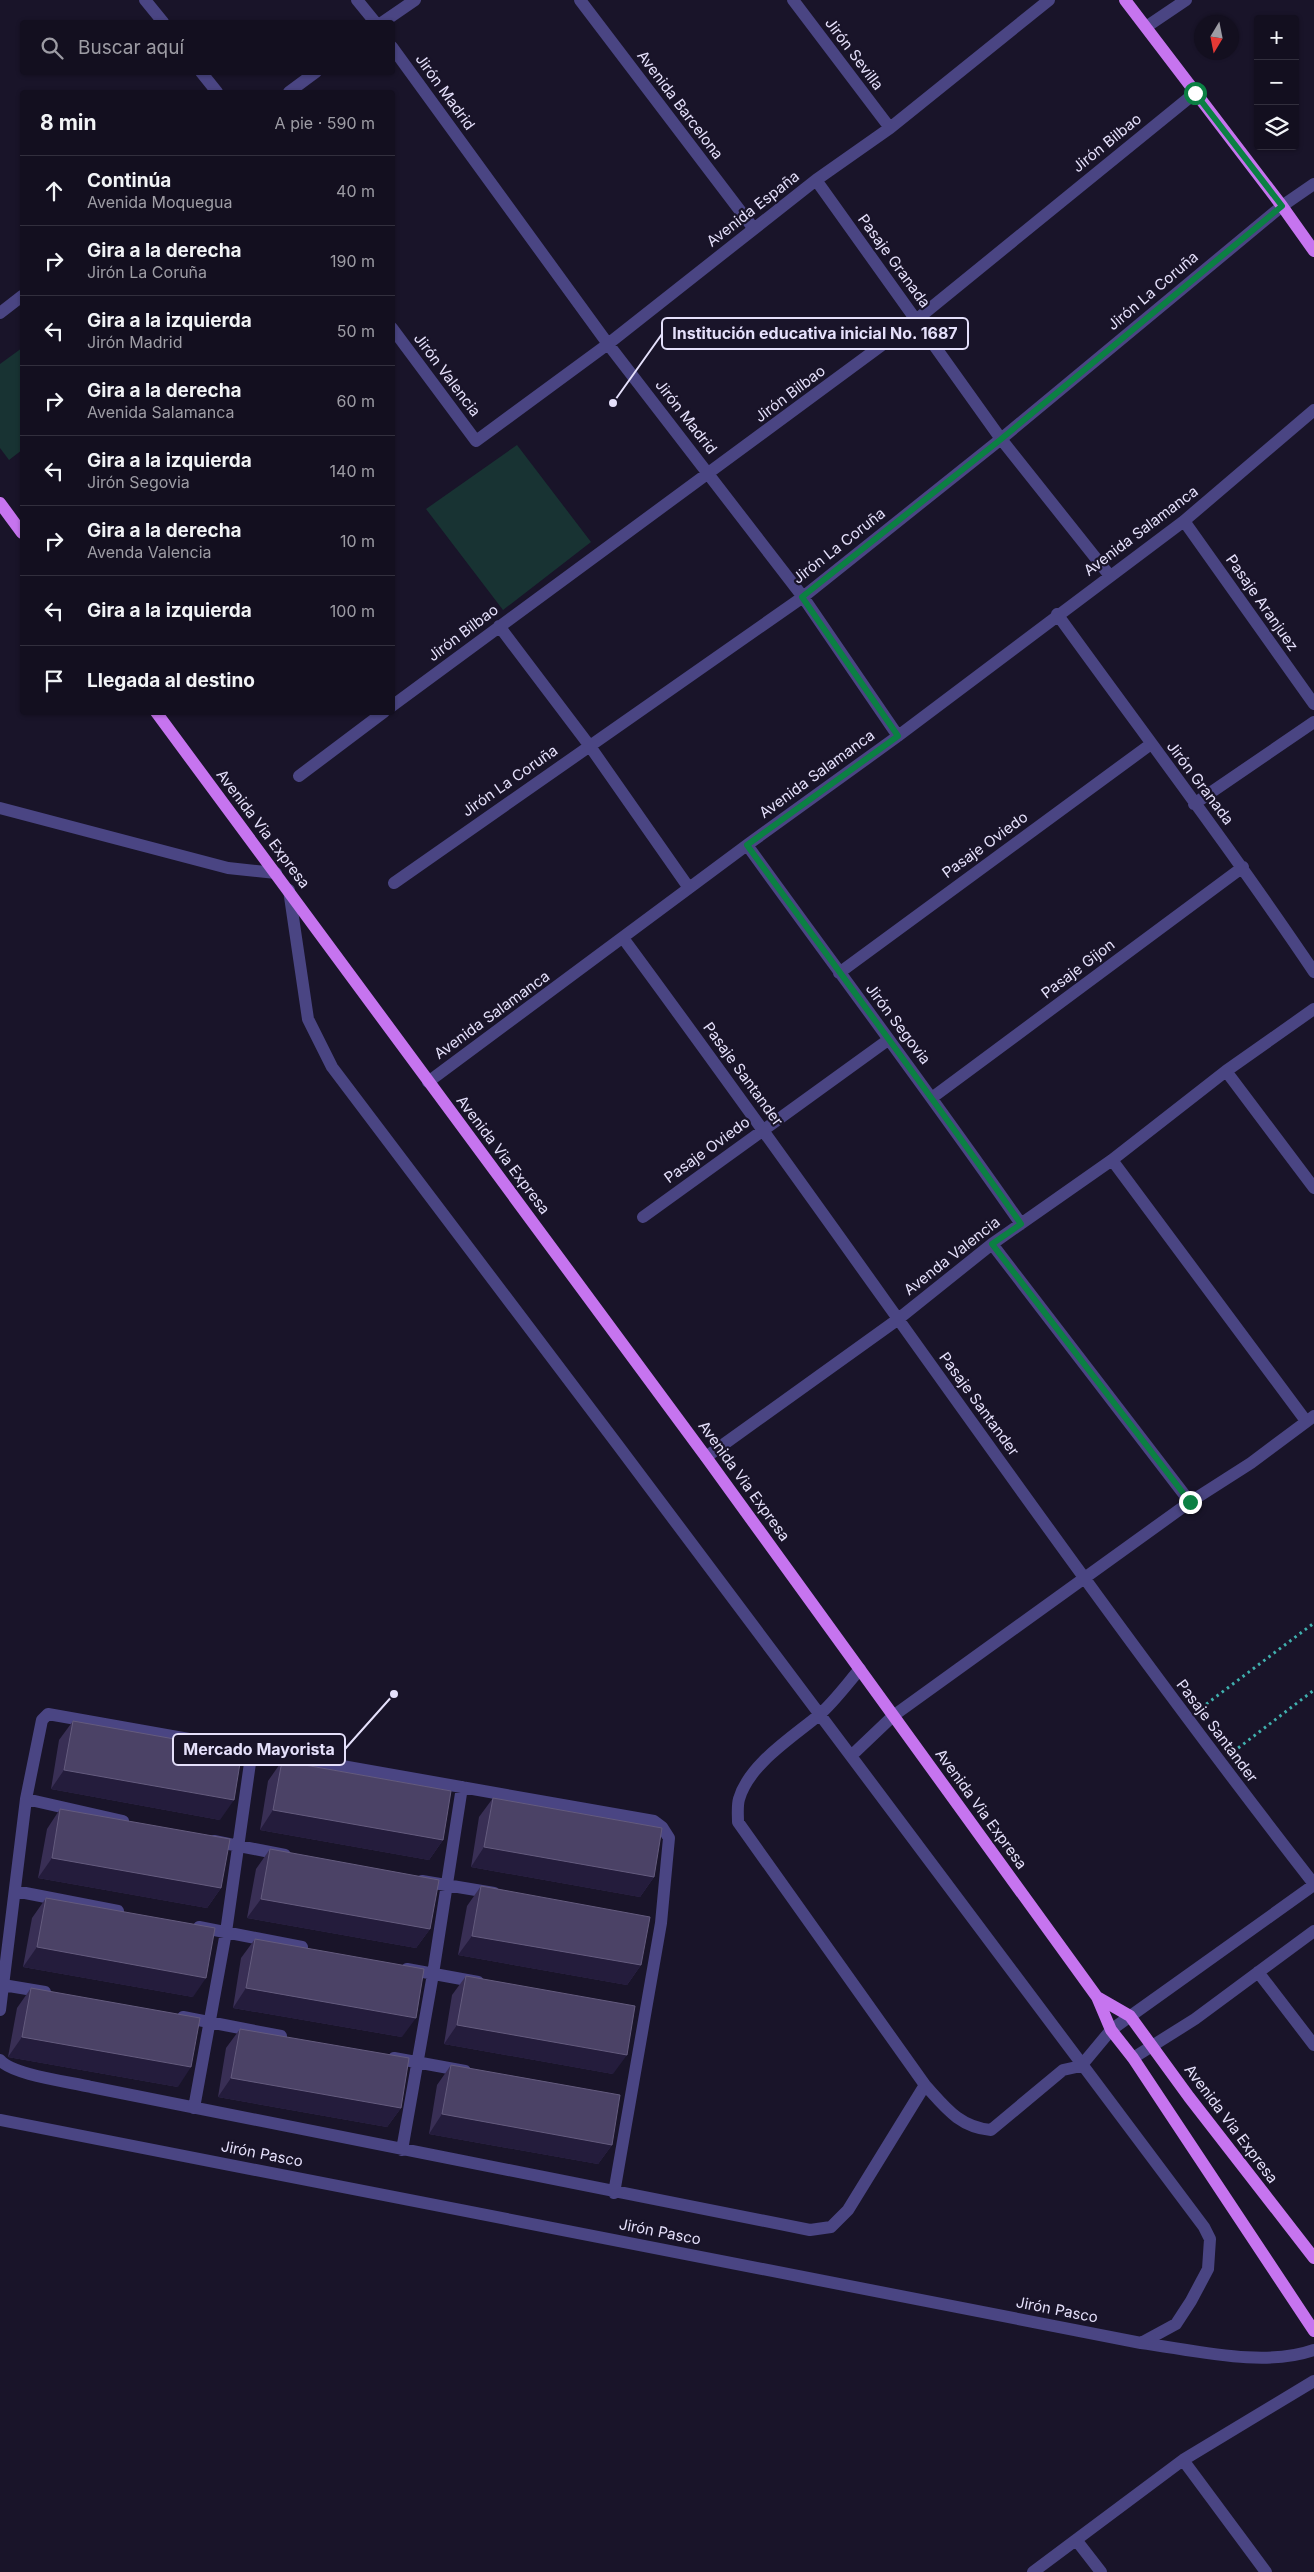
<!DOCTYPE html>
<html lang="es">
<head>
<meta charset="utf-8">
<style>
  :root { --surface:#130f1f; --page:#1c1828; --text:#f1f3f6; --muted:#9d9ca4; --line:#322f3d }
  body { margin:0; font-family:Inter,sans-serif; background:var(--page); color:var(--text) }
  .controls { position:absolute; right:15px; top:15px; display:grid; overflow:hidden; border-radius:5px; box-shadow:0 1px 4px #0004 }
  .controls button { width:45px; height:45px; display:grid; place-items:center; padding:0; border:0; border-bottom:1px solid var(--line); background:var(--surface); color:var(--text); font:25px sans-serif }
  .compass { position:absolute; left:1194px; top:15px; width:45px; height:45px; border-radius:50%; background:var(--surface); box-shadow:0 1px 4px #0004; rotate:190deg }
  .stop { position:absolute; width:15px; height:15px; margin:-11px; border:4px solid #0b8043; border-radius:50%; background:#fff }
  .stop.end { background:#0b8043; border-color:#fff; box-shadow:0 1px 5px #0008 }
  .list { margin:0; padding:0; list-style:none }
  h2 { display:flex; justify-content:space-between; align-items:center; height:65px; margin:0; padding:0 20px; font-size:21px }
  h2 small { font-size:16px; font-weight:400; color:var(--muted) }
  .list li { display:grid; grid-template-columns:32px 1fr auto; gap:15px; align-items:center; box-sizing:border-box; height:70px; padding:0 20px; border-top:1px solid var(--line) }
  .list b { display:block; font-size:19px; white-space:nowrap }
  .list p { margin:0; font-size:16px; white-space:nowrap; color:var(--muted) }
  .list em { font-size:16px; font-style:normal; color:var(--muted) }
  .icon { flex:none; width:28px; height:28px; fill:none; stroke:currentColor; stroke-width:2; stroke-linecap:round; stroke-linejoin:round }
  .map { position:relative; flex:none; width:1314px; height:2572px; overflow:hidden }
  .search { position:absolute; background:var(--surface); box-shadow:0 1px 4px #0004; left:20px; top:20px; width:375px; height:55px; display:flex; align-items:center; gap:12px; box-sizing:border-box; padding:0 18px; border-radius:5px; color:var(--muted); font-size:19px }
  .panel { position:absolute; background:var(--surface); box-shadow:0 1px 4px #0004; left:20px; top:90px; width:375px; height:625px; border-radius:5px }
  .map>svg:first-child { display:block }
  .green { fill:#183333 }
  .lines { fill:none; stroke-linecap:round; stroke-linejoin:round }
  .path { stroke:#40b0ae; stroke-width:3; stroke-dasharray:2.5 4; stroke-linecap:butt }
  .minor { stroke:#4a4583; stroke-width:12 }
  .major { stroke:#c674ef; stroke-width:12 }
  .wall { fill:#392f55 }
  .shaded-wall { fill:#241c3c }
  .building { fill:#4b4266; stroke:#645b7e }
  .route { stroke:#0b8043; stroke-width:6 }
  .labels { text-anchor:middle; stroke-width:4.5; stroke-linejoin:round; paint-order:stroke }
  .street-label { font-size:15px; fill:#e5e0fb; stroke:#191429 }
  .leader { fill:none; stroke:#e5e0fb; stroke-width:2 }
  .callout-dot { fill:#e5e0fb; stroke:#191429; stroke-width:2 }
  .callout { fill:#191429; stroke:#e5e0fb; stroke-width:2 }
  .callout-label { font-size:16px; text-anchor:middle; font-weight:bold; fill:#e5e0fb }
</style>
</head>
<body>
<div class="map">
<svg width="1314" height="2572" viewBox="0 0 1314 2572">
  <rect width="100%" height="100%" fill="#191429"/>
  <path class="green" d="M22,348V450L9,460L0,448V364Z
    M517,445L591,542L503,610L426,509Z"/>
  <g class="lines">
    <path class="path" d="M1201,1708L1314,1623
      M1233,1752L1314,1690"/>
    <path class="minor" d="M145,0L163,22
      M357,0L375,22
      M580,0L754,229
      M793,0L890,128
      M383,22L415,0
      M1146,27L1186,0
      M392,47L608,344L803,597L898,736
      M201,72L217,92
      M289,92L316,72
      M816,180L1001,439L1110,576
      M0,313L22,296
      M392,328L476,441L608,344L816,180L890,128L1049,0
      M1184,521L1314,704
      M1057,614C1143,733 1232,850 1314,972
      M499,626L589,745L689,888
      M392,706L916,320L1195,93
      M299,776L384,712
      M1194,804L1314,722
      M0,808L228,868L276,873
      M747,845C838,971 932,1096 1021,1224
      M394,883L803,597L1001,439L1282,206L1314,184
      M289,890L308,1019L332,1067L617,1444L1204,2227L1210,2239L1208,2269L1191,2301L1176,2324L1141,2343
      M623,938C855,1252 1074,1576 1314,1884
      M839,973L1151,744
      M1226,1071L1314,1188
      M428,1082L747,845L898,736L1184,521L1314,410
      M933,1097L1243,867
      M1112,1160L1306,1421
      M643,1217L888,1040
      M992,1244L1190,1502
      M706,1457L897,1320L992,1244L1112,1160L1226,1071L1314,1009
      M860,1669C847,1684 834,1702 819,1715C793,1737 749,1764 739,1799C737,1806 738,1815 738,1822L925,2085
      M851,1756L893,1716L1190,1502L1251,1463L1314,1416
      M26,1799L123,1821
      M214,1841L285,1855
      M422,1881L494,1893
      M15,1891L118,1911
      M199,1927L302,1947
      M407,1969L478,1982
      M1258,1972L1314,2045
      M3,1985L45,1992
      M0,2010L26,1799L42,1720L48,1714L654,1821L662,1827L669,1838L661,1923L614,2193
      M183,2017L281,2036
      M394,2058L465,2071
      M1133,2058L1195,2019L1314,1931
      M0,2060C12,2075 71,2082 91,2087L810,2230L831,2227L848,2210L925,2085C945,2107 959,2127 991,2130L1063,2070L1081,2066L1111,2030L1314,1885
      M194,2108L226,1932L252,1749
      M0,2120L1141,2343C1194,2350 1264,2368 1314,2350
      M402,2150L433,1974L462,1787
      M1183,2460L1266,2572
      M1077,2541L1101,2572
      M1033,2572L1183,2460L1314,2381"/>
    <path class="major" d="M1125,0L1282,206L1314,251
      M0,503L22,533
      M156,712L706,1457L1097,1997L1130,2016L1189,2097L1314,2258
      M1097,1997L1111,2030L1133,2058L1314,2331"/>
  </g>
  <path class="wall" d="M73,1721L220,1820L51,1789L59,1740Z
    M282,1761L443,1840L429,1860L260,1830L268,1781Z
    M493,1798L654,1877L640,1897L471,1867L479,1817Z
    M60,1809L221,1888L207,1908L38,1878L47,1829Z
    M270,1849L430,1929L416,1948L247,1918L256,1869Z
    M481,1886L641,1965L627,1985L458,1955L467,1906Z
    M46,1898L193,1997L23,1967L32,1918Z
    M255,1939L402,2037L233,2008L241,1958Z
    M466,1976L613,2074L444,2044L452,1995Z
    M31,1988L178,2087L8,2057L17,2008Z
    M240,2029L401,2108L387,2127L218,2097L226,2048Z
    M451,2065L612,2145L598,2164L429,2134L437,2085Z"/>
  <path class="shaded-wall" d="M64,1770L234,1800L220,1820L51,1789Z
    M273,1810L443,1840L429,1860L260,1830Z
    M484,1847L654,1877L640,1897L471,1867Z
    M52,1858L221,1888L207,1908L38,1878Z
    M261,1899L430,1929L416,1948L247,1918Z
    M472,1936L641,1965L627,1985L458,1955Z
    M37,1947L206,1978L193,1997L23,1967Z
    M246,1988L416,2018L402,2037L233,2008Z
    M457,2025L627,2055L613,2074L444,2044Z
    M22,2037L191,2067L178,2087L8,2057Z
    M231,2078L401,2108L387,2127L218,2097Z
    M442,2114L612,2145L598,2164L429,2134Z"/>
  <path class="building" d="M73,1721L242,1751L234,1800L64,1770Z
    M282,1761L451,1791L443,1840L273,1810Z
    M493,1798L662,1828L654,1877L484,1847Z
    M60,1809L230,1839L221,1888L52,1858Z
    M270,1849L439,1880L430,1929L261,1899Z
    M481,1886L650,1917L641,1965L472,1936Z
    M46,1898L215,1928L206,1978L37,1947Z
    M255,1939L424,1969L416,2018L246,1988Z
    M466,1976L635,2006L627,2055L457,2025Z
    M31,1988L200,2018L191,2067L22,2037Z
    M240,2029L409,2058L401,2108L231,2078Z
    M451,2065L620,2095L612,2145L442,2114Z"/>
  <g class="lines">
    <path class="route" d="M1190,1502L992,1244L1021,1224C932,1096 838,971 747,845L898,736L802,597L1000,440L1282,206L1195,93"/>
  </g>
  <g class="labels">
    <g class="street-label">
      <text transform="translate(854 54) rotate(53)" y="5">Jirón Sevilla</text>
      <text transform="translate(445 92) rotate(54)" y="5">Jirón Madrid</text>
      <text transform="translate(680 105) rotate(53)" y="5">Avenida Barcelona</text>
      <text transform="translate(1107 143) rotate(-39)" y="5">Jirón Bilbao</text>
      <text transform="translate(753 209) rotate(-38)" y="5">Avenida España</text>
      <text transform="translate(894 261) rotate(54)" y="5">Pasaje Granada</text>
      <text transform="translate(1153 291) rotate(-40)" y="5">Jirón La Coruña</text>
      <text transform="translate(447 375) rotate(53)" y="5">Jirón Valencia</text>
      <text transform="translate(790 394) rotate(-37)" y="5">Jirón Bilbao</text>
      <text transform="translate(686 417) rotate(52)" y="5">Jirón Madrid</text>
      <text transform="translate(1141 531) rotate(-37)" y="5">Avenida Salamanca</text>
      <text transform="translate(839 546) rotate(-38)" y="5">Jirón La Coruña</text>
      <text transform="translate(1262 603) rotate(55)" y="5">Pasaje Aranjuez</text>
      <text transform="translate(463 633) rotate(-37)" y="5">Jirón Bilbao</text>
      <text transform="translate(817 774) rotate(-36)" y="5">Avenida Salamanca</text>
      <text transform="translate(510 781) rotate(-35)" y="5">Jirón La Coruña</text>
      <text transform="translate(1200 783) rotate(53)" y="5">Jirón Granada</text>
      <text transform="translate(263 829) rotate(53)" y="5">Avenida Via Expresa</text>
      <text transform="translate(985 845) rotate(-36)" y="5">Pasaje Oviedo</text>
      <text transform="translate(1078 969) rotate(-37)" y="5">Pasaje Gijon</text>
      <text transform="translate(492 1015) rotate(-36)" y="5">Avenida Salamanca</text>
      <text transform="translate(898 1024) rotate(53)" y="5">Jirón Segovia</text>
      <text transform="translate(743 1074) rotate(54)" y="5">Pasaje Santander</text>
      <text transform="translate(707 1150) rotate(-36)" y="5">Pasaje Oviedo</text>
      <text transform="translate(503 1155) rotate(53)" y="5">Avenida Via Expresa</text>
      <text transform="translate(952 1256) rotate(-38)" y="5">Avenda Valencia</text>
      <text transform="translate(979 1404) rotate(54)" y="5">Pasaje Santander</text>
      <text transform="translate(744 1481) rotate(54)" y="5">Avenida Via Expresa</text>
      <text transform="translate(1217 1731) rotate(53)" y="5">Pasaje Santander</text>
      <text transform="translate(981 1809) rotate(54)" y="5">Avenida Via Expresa</text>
      <text transform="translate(1231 2124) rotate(53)" y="5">Avenida Via Expresa</text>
      <text transform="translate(262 2154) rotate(11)" y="5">Jirón Pasco</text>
      <text transform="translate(660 2232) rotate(11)" y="5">Jirón Pasco</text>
      <text transform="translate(1057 2310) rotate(11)" y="5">Jirón Pasco</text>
    </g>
  </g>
  <path class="leader" d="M613 403L662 334M394 1694L345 1749"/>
  <g class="callout-dot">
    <circle cx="613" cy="403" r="5"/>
    <circle cx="394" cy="1694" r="5"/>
  </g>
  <g class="callout">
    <rect x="662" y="318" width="306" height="31" rx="5"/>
    <rect x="173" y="1734" width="172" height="31" rx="5"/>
  </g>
  <g class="callout-label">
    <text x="815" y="339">Institución educativa inicial No. 1687</text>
    <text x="259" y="1755">Mercado Mayorista</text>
  </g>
</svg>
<div class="controls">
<button>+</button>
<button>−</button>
<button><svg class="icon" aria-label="layers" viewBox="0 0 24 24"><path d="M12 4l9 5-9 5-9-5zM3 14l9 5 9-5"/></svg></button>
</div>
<svg class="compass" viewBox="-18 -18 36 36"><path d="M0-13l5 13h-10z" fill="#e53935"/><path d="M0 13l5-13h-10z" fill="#9d9ca4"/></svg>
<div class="stop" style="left:1195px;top:93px"></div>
<div class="stop end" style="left:1190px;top:1502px"></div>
<div class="search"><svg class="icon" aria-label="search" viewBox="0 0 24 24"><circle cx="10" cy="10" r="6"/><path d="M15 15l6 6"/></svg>Buscar aquí</div>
<section class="panel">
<h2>8 min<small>A pie · 590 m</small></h2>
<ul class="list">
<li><svg class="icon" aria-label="ahead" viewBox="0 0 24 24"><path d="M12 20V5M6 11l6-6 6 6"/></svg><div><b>Continúa</b><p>Avenida Moquegua</p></div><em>40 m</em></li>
<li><svg class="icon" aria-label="right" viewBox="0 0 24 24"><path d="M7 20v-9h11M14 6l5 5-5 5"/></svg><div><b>Gira a la derecha</b><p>Jirón La Coruña</p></div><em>190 m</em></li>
<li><svg class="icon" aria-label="left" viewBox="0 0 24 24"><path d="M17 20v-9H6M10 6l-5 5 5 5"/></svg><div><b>Gira a la izquierda</b><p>Jirón Madrid</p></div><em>50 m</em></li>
<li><svg class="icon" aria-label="right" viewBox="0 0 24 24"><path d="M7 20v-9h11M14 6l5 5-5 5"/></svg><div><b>Gira a la derecha</b><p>Avenida Salamanca</p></div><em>60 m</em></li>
<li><svg class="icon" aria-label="left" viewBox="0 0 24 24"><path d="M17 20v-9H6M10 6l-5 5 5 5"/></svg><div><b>Gira a la izquierda</b><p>Jirón Segovia</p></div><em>140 m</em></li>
<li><svg class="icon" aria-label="right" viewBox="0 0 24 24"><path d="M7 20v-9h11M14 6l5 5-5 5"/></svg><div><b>Gira a la derecha</b><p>Avenda Valencia</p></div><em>10 m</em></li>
<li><svg class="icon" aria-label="left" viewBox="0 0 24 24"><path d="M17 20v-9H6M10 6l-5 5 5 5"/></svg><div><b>Gira a la izquierda</b></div><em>100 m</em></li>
<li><svg class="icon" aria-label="arrive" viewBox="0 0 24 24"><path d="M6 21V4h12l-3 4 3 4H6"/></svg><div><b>Llegada al destino</b></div></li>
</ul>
</section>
</div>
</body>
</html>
